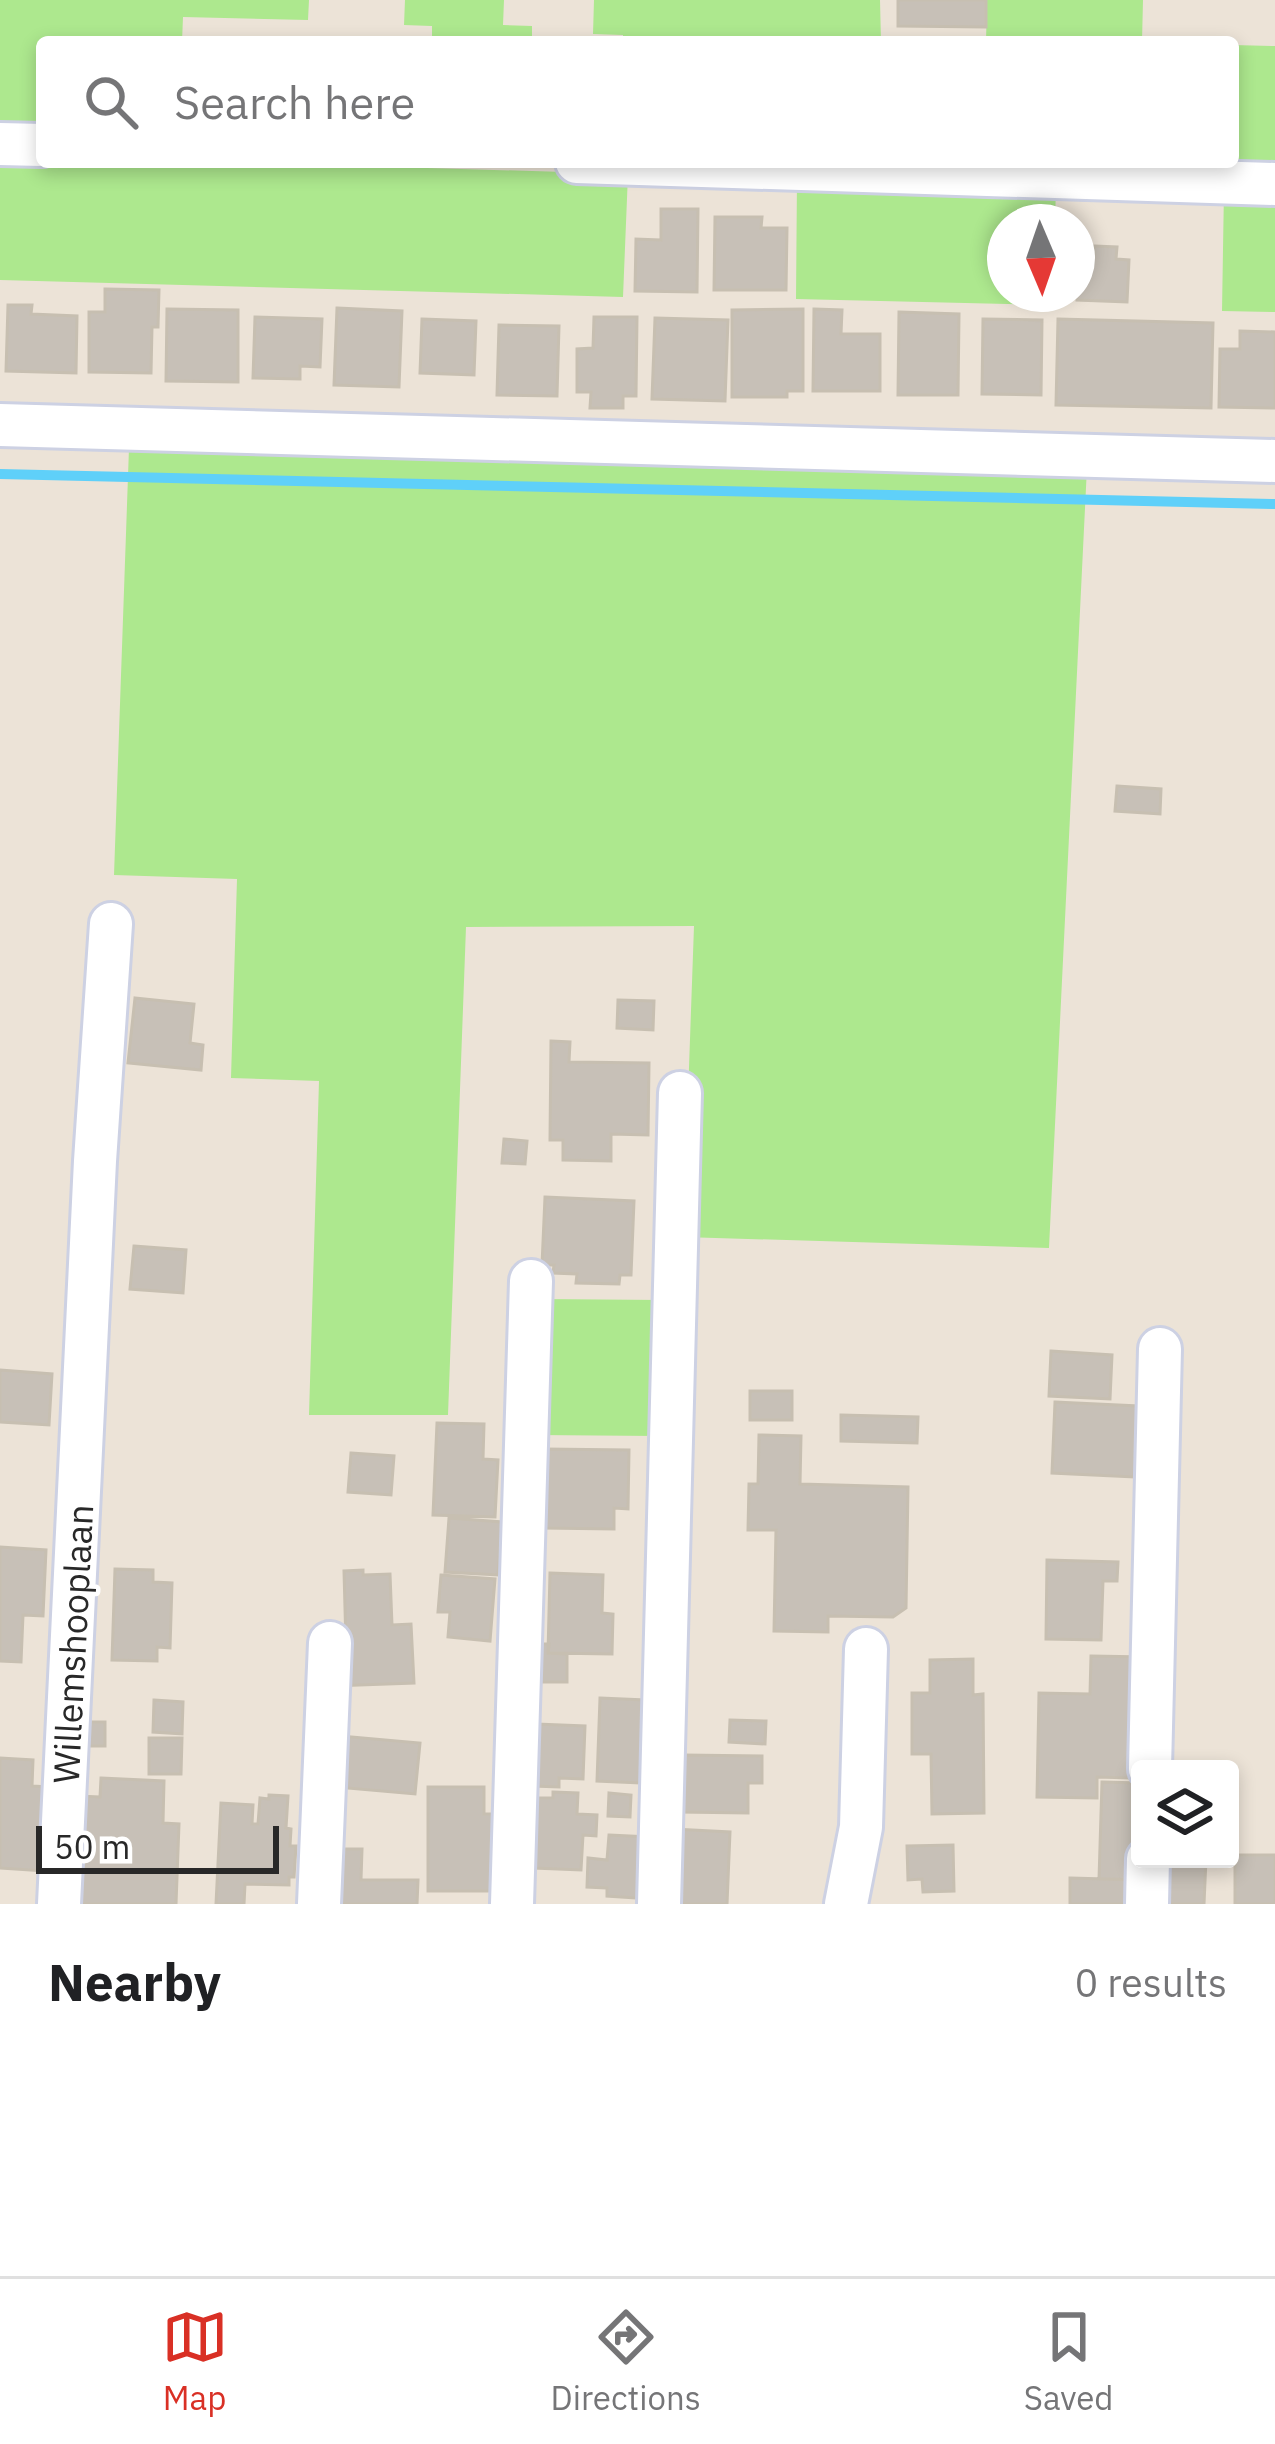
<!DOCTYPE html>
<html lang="en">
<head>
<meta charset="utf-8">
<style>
  :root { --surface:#fff; --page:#f6f6f6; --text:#202124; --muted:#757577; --line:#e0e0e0; --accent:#d93025 }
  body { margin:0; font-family:"IBM Plex Sans",sans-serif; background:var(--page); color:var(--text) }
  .controls { position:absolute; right:36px; bottom:36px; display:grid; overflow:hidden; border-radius:12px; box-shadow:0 6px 18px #0003 }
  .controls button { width:108px; height:108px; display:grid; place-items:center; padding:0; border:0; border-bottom:3px solid var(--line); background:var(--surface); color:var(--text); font:60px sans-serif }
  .compass { position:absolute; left:987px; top:204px; width:108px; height:108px; border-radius:50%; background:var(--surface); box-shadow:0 6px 18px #0003; rotate:178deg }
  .scale { position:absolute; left:36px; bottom:30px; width:243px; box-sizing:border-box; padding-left:12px; border:6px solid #282828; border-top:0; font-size:33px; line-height:42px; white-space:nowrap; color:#282828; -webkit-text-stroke:9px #fff; paint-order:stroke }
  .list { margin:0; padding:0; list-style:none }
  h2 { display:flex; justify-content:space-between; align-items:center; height:156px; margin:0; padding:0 48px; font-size:51px }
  h2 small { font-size:39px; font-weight:400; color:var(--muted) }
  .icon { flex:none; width:66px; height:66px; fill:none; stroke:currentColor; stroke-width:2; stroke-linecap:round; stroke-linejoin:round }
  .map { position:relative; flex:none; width:1275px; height:1904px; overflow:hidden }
  .search { position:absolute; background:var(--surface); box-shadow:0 6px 18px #0003; left:36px; right:36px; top:36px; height:132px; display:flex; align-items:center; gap:30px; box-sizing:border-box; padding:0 42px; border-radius:12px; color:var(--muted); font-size:45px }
  .sheet { height:372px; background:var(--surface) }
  nav { display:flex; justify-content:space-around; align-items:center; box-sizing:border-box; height:168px; border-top:3px solid var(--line); background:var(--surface); font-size:33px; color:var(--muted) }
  nav a { display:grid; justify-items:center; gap:6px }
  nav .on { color:var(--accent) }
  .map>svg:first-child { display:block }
  .green { fill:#ade88e }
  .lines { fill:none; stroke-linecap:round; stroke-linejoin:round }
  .stream { stroke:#5fd0f9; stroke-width:10 }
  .building { fill:#c7c0b7; stroke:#c7bfb1; stroke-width:3 }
  .minor-casing { stroke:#cdd1e3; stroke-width:48 }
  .minor { stroke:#fff; stroke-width:42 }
  .labels { text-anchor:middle; stroke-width:9; stroke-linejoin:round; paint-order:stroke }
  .street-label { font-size:36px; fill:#282828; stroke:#fff }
</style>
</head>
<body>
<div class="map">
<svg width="1275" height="1904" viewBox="0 0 1275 1904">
  <rect width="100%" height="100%" fill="#ece3d7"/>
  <path class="green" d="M0,0H309L308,20L183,17L182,42H42V139L0,138Z
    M405,0H504L503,25L532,26V42H432V26L404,25Z
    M594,0H880L881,42H623V35L593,34Z
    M987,0H1143L1142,42H986Z
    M1233,45L1275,46V171L1233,162Z
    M0,155L42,162H231L628,174L623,297L0,280Z
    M797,179L1056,186L1055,222H1005V294H1053V305L796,299Z
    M1224,189L1275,190V312L1222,311Z
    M129,448L1087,467L1049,1248L683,1237L694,926L466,927L448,1415H309L319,1081L231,1078L237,879L114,875Z
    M540,1299L662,1300L658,1436L535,1435Z"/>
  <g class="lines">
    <path class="stream" d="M0,474L1275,504"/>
  </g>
  <path class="building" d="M898,0H986V27L898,26Z
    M661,209H698L697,292L635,291L636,239L661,240Z
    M715,217H762L761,228H787L786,290H714Z
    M1094,246L1117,247L1116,259L1129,260L1127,302L1077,300L1079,258L1094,259Z
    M105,289L159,290L158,327H152L151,373L89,372V312H105Z
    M8,305H32L31,314L77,316L76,373L6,371Z
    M337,308L402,311L399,387L334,385Z
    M167,309L238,310V382L166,381Z
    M803,309V391H787V397H732V310Z
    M814,309L842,310L841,334H880V391H813Z
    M899,312L959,314L958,395H898Z
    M255,317L322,319L320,367L300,366V379L253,378Z
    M594,317H637L636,396H623V408H590L591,392H577V349L593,348Z
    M655,318L728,320L725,401L652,399Z
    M422,319L476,321L474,375L420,373Z
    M983,319L1042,320L1041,395L982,394Z
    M1058,319L1213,323L1211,408L1056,405Z
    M499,325L559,326L557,396L497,395Z
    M1240,331L1275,332V408L1219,407L1220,349H1240Z
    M1117,786L1161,789L1160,814L1115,811Z
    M135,998L194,1004L190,1043L203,1045L201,1070L128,1063Z
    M618,1000L654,1001L653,1030L617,1028Z
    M551,1041L570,1042L569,1062L649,1063L648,1135L611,1134V1161L563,1160V1140H550Z
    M504,1139L527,1141L525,1164L502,1163Z
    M545,1197L634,1201L631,1275H620L619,1284L576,1283L577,1274L553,1273L554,1265H542Z
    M134,1246L186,1250L183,1293L130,1289Z
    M1051,1351L1112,1355L1110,1399L1049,1396Z
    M0,1370L52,1374L49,1425L0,1422Z
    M750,1391H792V1420H750Z
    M1055,1402L1138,1406L1134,1477L1052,1473Z
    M841,1415L918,1417L917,1443L841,1441Z
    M437,1423L484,1424L483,1459L498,1460L495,1517L433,1515Z
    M759,1435L801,1436L800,1484L908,1487L906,1608L893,1617L828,1616V1632L774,1631L776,1530H748L749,1484H758Z
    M544,1449L629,1450L628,1509L614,1508V1529L543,1528Z
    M351,1453L394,1456L391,1495L348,1492Z
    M449,1518L502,1522L498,1575L445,1572Z
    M0,1547L46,1550L43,1616L23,1615L21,1662L0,1661Z
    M1047,1560L1118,1562L1117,1581H1103L1101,1640L1046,1639Z
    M115,1569L153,1570V1582L172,1583L170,1648L157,1647V1661L112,1660Z
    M363,1570V1575L390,1574L392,1625L411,1624L414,1683L333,1686L346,1645L344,1571Z
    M550,1573L603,1575L602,1613L613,1614L612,1654L548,1653Z
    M441,1575L495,1579L490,1641L448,1637L450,1612H438Z
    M528,1644H549L548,1653L567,1654V1682H527Z
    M1091,1656L1145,1657L1131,1698L1130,1778L1097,1777V1798L1037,1797L1039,1693L1090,1694Z
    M973,1659V1695L983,1694L984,1813L932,1814L931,1754H912V1693H930V1660Z
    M600,1698L645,1700L648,1763L641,1764L640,1783L597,1781Z
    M154,1700L183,1702L182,1734L153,1732Z
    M730,1720L766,1721L765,1744L729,1742Z
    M83,1722H105V1746H82Z
    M536,1724L585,1726L583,1779L559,1778V1787L533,1786Z
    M329,1735L420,1743L415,1794L324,1786Z
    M149,1738H182L181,1774H149Z
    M683,1755L762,1756V1783H748V1813L679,1812Z
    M0,1758L33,1760L32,1786L48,1787L44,1871L0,1868Z
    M101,1778L164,1781L163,1823L179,1824L176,1904H76L80,1796L100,1797Z
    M1102,1782L1140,1783L1141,1880L1099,1879Z
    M428,1787H484V1814H502V1891H428Z
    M553,1792L578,1793L577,1814L597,1815L596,1836L583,1835L581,1870L534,1868L537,1798H553Z
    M609,1793L631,1795L630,1817L608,1816Z
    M269,1795L288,1796L286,1828L291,1829L290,1846H296L294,1877H289V1885L245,1884L244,1904H216L221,1803L253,1805L252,1824H258L260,1798L269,1799Z
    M673,1829L730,1832L727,1904H670Z
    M609,1835L649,1837L650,1899L607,1896V1888L587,1887L588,1858L607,1860Z
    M953,1845L954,1891L923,1892L922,1879L908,1880L907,1846Z
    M327,1849H362L361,1880H418L417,1904H326Z
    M1235,1855H1275V1904H1235Z
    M1158,1859H1206L1204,1904H1157Z
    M1070,1878L1141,1880L1140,1904H1070Z"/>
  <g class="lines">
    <defs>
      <path id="minor" d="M0,144L42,145
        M577,162L1275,184
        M0,425L1275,461
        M1150,1769L1160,1349
        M59,1904L95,1161L111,924
        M319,1904L330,1643
        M512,1904L531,1281
        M659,1904L680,1093
        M846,1904L861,1827L866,1649
        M1147,1904L1148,1859"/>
    </defs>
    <use href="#minor" class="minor-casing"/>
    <use href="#minor" class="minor"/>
  </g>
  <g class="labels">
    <g class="street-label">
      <text transform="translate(73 1644) rotate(-87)" y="13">Willemshooplaan</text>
    </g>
  </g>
</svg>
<div class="controls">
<button><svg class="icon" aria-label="layers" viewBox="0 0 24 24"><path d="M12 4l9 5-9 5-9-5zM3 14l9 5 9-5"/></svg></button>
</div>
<svg class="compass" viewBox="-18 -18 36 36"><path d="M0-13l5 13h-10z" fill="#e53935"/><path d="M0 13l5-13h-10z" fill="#757577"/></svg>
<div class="scale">50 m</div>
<div class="search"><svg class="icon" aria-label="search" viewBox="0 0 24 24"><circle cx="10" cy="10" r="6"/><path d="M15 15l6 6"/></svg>Search here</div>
</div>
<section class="sheet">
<h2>Nearby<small>0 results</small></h2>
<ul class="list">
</ul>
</section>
<nav>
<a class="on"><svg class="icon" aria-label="map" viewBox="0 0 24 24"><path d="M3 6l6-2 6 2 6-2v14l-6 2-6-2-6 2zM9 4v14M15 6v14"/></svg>Map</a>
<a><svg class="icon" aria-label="directions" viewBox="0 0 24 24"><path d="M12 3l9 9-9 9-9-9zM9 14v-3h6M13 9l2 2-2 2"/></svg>Directions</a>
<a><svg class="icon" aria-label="saved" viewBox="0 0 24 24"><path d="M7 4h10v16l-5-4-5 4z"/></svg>Saved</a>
</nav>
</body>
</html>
